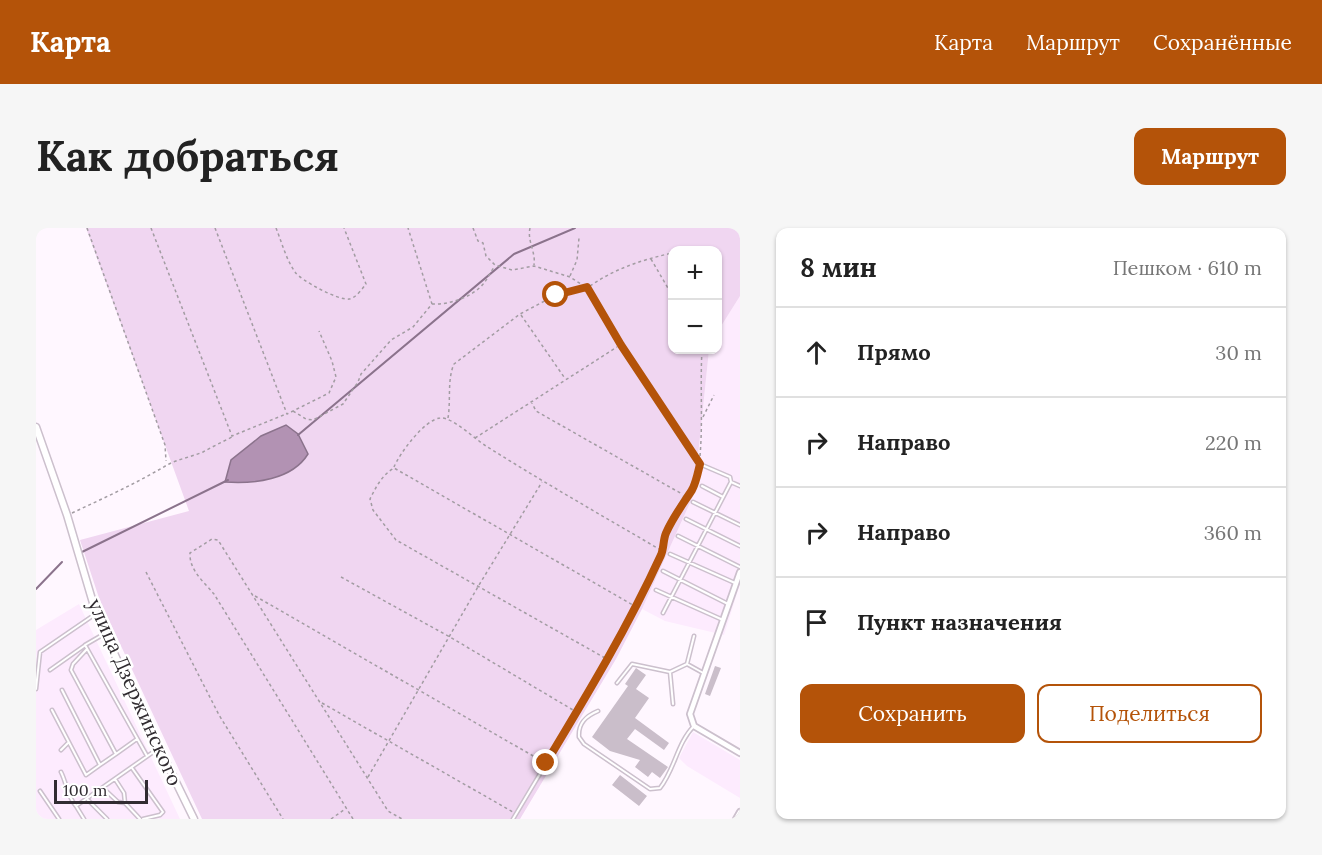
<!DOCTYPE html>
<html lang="ru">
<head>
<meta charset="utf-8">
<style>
  :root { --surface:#fff; --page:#f6f6f6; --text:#222; --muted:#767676; --line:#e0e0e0; --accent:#b45309 }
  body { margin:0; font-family:Lora,serif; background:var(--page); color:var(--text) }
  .controls { position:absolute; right:18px; top:18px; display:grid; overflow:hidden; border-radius:12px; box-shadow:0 2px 4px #0004 }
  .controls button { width:54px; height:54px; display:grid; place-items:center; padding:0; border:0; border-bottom:2px solid var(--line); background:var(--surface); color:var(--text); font:30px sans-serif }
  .scale { position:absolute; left:18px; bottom:15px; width:94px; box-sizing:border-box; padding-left:6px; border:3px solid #312c31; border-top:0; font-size:16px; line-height:21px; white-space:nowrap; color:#312c31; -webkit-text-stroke:4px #fff; paint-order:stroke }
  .stop { position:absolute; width:18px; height:18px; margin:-14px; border:4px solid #b45309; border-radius:50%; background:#fff }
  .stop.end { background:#b45309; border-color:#fff; box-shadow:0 2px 6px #0008 }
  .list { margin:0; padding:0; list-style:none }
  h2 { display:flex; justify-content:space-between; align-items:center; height:78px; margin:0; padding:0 24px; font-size:26px }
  h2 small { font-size:20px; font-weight:400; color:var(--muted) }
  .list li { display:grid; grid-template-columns:39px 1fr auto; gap:18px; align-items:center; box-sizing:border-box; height:90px; padding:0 24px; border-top:2px solid var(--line) }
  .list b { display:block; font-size:22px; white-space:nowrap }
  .list em { font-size:20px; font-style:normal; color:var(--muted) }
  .actions { display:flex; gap:12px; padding:18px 24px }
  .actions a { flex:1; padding:14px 0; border:2px solid var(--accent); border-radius:12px; text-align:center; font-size:21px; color:var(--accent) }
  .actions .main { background:var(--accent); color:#fff }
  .icon { flex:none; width:33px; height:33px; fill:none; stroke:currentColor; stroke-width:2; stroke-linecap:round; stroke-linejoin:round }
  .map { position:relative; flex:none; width:704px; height:591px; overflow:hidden; border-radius:12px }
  header { display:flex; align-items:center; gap:36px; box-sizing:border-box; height:84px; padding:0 30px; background:var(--accent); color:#fff }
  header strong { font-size:28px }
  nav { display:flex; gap:33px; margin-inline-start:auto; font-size:21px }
  .intro { display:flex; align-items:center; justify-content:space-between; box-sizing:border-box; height:144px; padding:0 36px }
  h1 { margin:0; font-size:42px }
  .button { padding:15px 27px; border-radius:12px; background:var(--accent); color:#fff; font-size:21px; font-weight:700 }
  main { display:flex; gap:36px; padding:0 36px }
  aside { flex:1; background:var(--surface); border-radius:12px; box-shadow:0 2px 4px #0004 }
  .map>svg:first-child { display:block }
  .built { fill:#fdebfe }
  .green { fill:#f0d6f1 }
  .water { fill:#b292b3; stroke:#8b738c; stroke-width:1.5 }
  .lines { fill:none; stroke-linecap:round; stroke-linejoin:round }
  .stream { stroke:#8b738c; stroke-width:2 }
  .building { fill:#cabeca }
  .service-casing { stroke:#ccc0cd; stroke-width:5 }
  .minor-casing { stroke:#ccc0cd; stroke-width:8 }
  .tertiary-casing { stroke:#ccc0cd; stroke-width:9 }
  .path { stroke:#a29ca2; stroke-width:1.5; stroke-dasharray:3 3; stroke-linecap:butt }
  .service { stroke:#fff; stroke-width:2 }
  .minor { stroke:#fff; stroke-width:4.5 }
  .tertiary { stroke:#fff; stroke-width:6 }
  .route { stroke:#b45309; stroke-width:8 }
  .labels { text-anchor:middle; stroke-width:5; stroke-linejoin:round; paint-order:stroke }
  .street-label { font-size:20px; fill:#312c31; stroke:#fff }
</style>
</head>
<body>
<header>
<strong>Карта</strong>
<nav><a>Карта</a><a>Маршрут</a><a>Сохранённые</a></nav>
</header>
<div class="intro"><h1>Как добраться</h1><a class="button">Маршрут</a></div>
<main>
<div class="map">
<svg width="704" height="591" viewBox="0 0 704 591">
  <rect width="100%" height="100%" fill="#fff7ff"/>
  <path class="built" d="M704,68V356L688,407L629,393L606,381L658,266L673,122H682V103Z
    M43,376L144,591H0V402Z
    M657,504L704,532V570L651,538L643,530Z"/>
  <path class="green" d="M50,0H704V68L682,103V22H636V122H673L658,266L606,381L580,431L484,591H166L64,373L44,312L153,283Z"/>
  <path class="water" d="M250,197L262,206L272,226C256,252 218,256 189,254L195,232L225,208Z"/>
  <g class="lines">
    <path class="stream" d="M262,207L478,26L539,0
      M46,324L192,252
      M0,361L26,334"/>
  </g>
  <path class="building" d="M679,438L685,440L674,468L669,466Z
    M600,440L610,447L600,461L613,470L599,490L633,515L628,522L599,501L591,511L632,539L624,550L616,544L612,549L599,539L604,532L574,523L556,509L592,458L589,456Z
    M584,547L611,568L603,578L576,557Z"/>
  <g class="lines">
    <defs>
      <path id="service" d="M666,237L694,249L695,254
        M666,258L687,269
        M657,274L704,297
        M650,291L704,318
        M642,308L704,339
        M634,326L699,355
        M627,343L692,376
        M620,362L687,392
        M627,385L695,254L704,258
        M68,406L49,417L111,528
        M658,408L651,436L669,446
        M51,421L37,436L35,442L80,526L101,511
        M14,442L48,418
        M634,444L637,476
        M581,455L596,436L634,444L651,436
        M0,461L4,424L58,387
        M26,462L64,537L80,526
        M16,482L50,547L64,537
        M562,483C550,488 542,495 543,509L548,516L614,561L624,560C639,541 641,515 658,498
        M25,522L32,515
        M96,540L127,584L124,587L107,591
        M25,544C31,556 31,568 40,578
        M79,551L88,565L89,575
        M67,560L82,574L89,575L104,591
        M4,563L23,591
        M52,572L71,591
        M48,591L40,578L123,520
        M477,591L572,432L600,379L627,323L628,310L635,295L649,269L657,261L664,236L585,116L551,59"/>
      <path id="minor" d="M704,344L654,486L658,498L704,525
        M700,591L704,584"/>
      <path id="tertiary" d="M0,199L31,287L60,385L92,456L158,591"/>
    </defs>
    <use href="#service" class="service-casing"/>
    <use href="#minor" class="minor-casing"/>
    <use href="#tertiary" class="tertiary-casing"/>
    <path class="path" d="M51,0L129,217L130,233
      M115,0L196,208L250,186
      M179,0L251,186L293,165L300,149L296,133L283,103
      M240,0C246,15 250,31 259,44C264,52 303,73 313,71C320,70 326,61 330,56L308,0
      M437,0L442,13L447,15L450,28L459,37L476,42L498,38L534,49L548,58
      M494,0C491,13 500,24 498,37
      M651,22L667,19V22
      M615,31L636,67
      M534,48L541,32L543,10
      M554,58C580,40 606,32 636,25
      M396,76C413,77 437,69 448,55C452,50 455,43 459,38
      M485,87L528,149
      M495,173L500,183L646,266
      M257,183L270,191L277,192L307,176L322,154L325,146L355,112L377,99L396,76L372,0
      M667,189L678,167
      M412,190C415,172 411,152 418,136L484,86L520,67L547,60
      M439,210L581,119
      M664,228C667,193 664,157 666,122
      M358,239C364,225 388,192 404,190C415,188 439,211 450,218C507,254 565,287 623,321
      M36,285C68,270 101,255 131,237C142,231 155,229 167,224C176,219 186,214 196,209
      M110,344L183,487L247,591
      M305,349L414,409L537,482
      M219,368L506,533
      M569,430L360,312L337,282L334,271C340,259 346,247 358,240L597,377
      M286,475L477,584
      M332,549L443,357L506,254
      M295,591L309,581
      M317,591L178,366C168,354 153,342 154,325L176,311L182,312L352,583L366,591"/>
    <use href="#service" class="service"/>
    <use href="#minor" class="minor"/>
    <use href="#tertiary" class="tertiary"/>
  </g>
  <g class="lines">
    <path class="route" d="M510,535C551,467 592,399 625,327C628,320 627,312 630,305C637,289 647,276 656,262C660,255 662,244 664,236L585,117L551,59L520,67"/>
  </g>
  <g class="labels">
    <g class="street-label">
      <text transform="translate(99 464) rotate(66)" y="7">улица Дзержинского</text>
    </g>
  </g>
</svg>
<div class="controls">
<button>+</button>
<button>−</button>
</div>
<div class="scale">100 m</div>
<div class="stop" style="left:520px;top:67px"></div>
<div class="stop end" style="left:510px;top:535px"></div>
</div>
<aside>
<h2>8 мин<small>Пешком · 610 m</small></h2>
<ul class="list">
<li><svg class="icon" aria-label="ahead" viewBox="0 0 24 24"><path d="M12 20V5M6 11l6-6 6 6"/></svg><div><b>Прямо</b></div><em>30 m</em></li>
<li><svg class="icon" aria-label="right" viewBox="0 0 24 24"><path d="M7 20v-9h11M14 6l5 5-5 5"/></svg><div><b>Направо</b></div><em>220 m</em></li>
<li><svg class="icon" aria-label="right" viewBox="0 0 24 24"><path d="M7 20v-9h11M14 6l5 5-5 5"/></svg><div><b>Направо</b></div><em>360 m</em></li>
<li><svg class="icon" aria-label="arrive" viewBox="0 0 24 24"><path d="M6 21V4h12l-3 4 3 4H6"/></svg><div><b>Пункт назначения</b></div></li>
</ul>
<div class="actions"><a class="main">Сохранить</a><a>Поделиться</a></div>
</aside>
</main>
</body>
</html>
